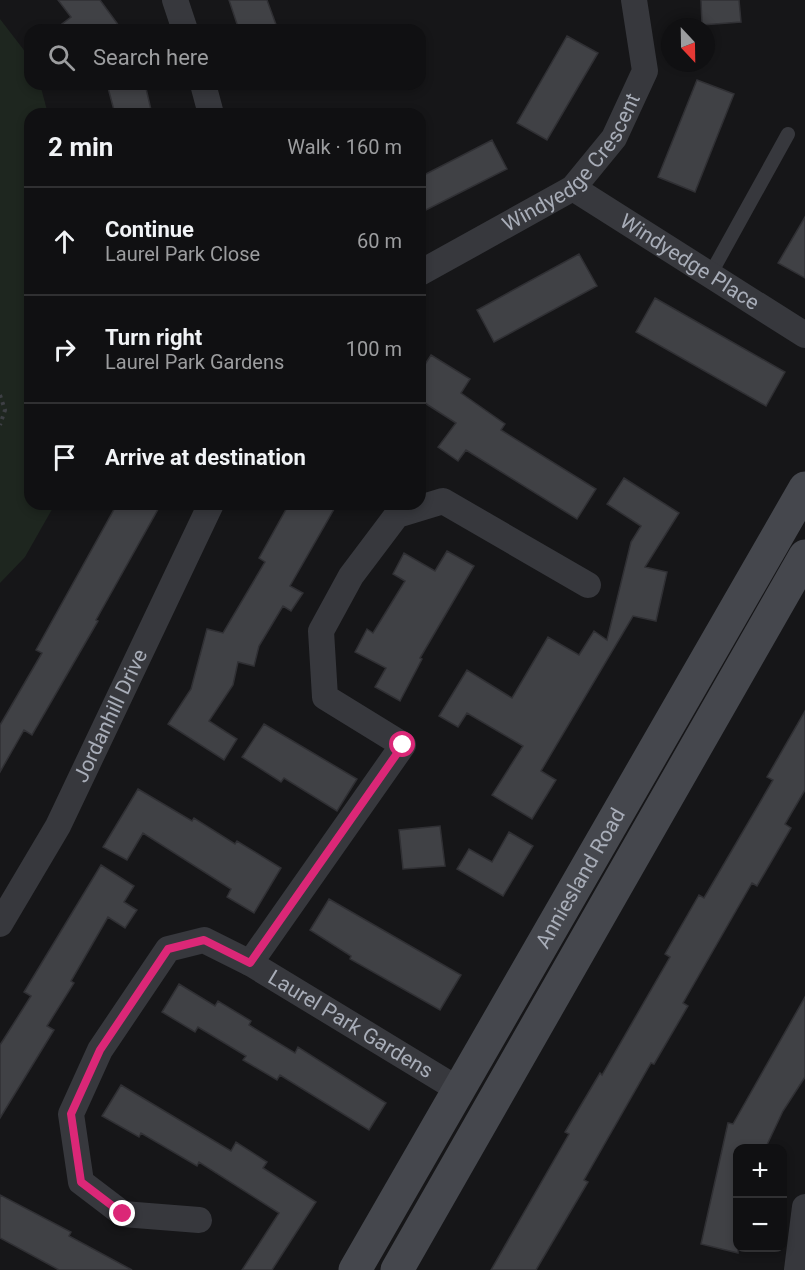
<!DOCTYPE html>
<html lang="en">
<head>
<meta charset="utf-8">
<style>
  :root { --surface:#101012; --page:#19191b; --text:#f1f3f6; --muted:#9c9d9f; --line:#303032 }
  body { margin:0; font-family:Roboto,sans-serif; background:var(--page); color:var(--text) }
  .controls { position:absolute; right:18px; bottom:18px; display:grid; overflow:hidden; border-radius:12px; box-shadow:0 3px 9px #0003 }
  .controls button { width:54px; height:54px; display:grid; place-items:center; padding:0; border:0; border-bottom:2px solid var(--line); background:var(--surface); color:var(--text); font:30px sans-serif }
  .compass { position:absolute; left:661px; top:18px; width:54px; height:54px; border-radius:50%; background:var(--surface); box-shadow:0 3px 9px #0003; rotate:158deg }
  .stop { position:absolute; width:18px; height:18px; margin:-14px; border:4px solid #db2777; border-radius:50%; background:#fff }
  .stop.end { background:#db2777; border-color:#fff; box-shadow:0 2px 6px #0008 }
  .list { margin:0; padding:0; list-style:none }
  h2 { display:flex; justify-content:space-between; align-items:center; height:78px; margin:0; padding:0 24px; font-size:26px }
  h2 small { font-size:20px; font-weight:400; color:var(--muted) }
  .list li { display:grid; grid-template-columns:39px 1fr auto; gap:18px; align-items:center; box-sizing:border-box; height:108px; padding:0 24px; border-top:2px solid var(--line) }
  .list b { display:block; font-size:22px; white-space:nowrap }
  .list p { margin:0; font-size:20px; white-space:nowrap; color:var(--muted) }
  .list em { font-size:20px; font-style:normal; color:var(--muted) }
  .icon { flex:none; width:33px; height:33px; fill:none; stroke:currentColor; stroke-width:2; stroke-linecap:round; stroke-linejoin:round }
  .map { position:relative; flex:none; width:805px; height:1270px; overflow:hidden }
  .search { position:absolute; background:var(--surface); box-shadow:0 3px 9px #0003; left:24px; top:24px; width:402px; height:66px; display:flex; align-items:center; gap:15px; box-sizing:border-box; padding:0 21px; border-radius:18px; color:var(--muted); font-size:22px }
  .panel { position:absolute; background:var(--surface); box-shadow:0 3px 9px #0003; left:24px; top:108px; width:402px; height:402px; border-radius:18px }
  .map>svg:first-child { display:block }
  .green { fill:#1e261f }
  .building { fill:#404145; stroke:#303034; stroke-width:1.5 }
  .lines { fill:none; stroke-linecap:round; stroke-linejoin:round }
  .path { stroke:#3d3f44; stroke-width:4; stroke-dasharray:3 4.5; stroke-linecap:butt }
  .lane { stroke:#37383d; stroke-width:14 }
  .street { stroke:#37383d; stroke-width:26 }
  .secondary { stroke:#45474d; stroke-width:33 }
  .route { stroke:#db2777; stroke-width:8 }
  .labels { text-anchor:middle; stroke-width:4.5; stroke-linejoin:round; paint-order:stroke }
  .street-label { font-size:21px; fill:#a8adb8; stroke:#111113 }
</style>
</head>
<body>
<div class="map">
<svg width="805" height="1270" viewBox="0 0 805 1270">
  <rect width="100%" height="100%" fill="#161618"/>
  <path class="green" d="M0,19L30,58V84H40L48,114H30V504H55L25,557L0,583Z"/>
  <path class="building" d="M58,0H100L122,30H54L71,17Z
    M229,0H267L278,30H239Z
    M701,0H739L741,22L702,25Z
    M567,36L598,53L547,140L517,123Z
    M697,80L734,94L695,192L658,177Z
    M107,84H145L152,114H115Z
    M492,140L507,169L420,213V177Z
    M805,217V278L778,263Z
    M579,254L597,286L494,342L477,310Z
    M655,298L785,372L766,406L636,332Z
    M431,355L470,379L461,393L505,424L501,430L596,489L577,519L466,450L458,461L438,447L456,423L420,400V372Z
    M624,478L679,513L645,567L667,572L656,621L633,616L541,771L556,780L532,819L492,795L523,746L467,713L458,727L439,716L467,670L512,698L548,637L579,655L594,631L607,640L631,542L641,526L607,504Z
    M117,504H161L96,620L98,621L32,735L24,730L0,772V725L42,653L36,650Z
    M289,504H337L290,586L303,593L291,611L283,606L259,646L254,666L238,662L233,685L209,721L237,739L224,760L168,724L191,689L207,629L223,633L265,562L259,558Z
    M447,551L474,566L420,658L422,659L400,701L375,687L386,668L355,652L367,629L373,633L405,581L393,574L404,553L435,571Z
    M805,711V790L785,824L791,828L757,886L752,883L683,1003L688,1006L654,1064L651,1063L584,1180L588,1182L536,1270H491L569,1134L565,1132L600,1073L602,1075L670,957L665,954L699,895L704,898L773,780L767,777Z
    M264,724L357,779L337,811L284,778L281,782L242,757Z
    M138,789L192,821L194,818L235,844L237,841L281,868L254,913L227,897L231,889L143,833L127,860L103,847Z
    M440,826L445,866L403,869L399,830Z
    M509,832L533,846L503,896L457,869L469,849L492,862Z
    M101,865L134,886L124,902L137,910L125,928L108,917L71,981L74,983L47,1026L54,1030L0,1118V1045L31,996L24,992Z
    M329,899L461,975L440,1010L350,959L351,956L310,930Z
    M179,984L215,1006L218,1001L251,1021L249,1025L295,1053L298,1047L386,1103L369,1130L280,1075L277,1080L243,1060L246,1056L198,1027L195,1032L162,1012Z
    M805,997V1077L783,1111L765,1149H738V1253L701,1244L728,1123L733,1124Z
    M121,1085L231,1151L236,1142L267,1162L263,1168L316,1202L272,1270H242L279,1213L199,1162L197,1166L141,1133L139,1137L102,1116Z
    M0,1195L71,1232L69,1236L132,1270H59L0,1238Z"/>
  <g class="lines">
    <path class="path" d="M0,395L5,410L0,425"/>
    <path class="lane" d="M710,275L788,134"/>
    <g class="street">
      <path d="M175,0L185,30"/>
      <path d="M203,84L211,114"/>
      <path id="s1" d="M573,188L805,335"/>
      <path id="s2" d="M420,273L573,188L614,138L645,71L634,0"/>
      <path id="s3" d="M0,924L58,826L211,504"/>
      <path d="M250,963L403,745L325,697L321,631L351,576L397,515L443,501L588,585"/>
      <path id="s4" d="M199,1220L123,1214L81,1182L71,1114L100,1050L168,949L204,940L250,963L459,1090"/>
      <path d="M797,1270L805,1207"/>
    </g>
    <g class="secondary">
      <path id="s5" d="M355,1270L805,488"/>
      <path d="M397,1270L805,556"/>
    </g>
  </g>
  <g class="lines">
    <path class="route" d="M123,1214L81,1182L71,1114L100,1050L168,949L204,940L250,963L403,745"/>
  </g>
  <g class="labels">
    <g class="street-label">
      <text dy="7" stroke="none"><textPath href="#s2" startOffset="192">Windyedge Crescent</textPath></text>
      <text dy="7" stroke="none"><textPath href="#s1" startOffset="138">Windyedge Place</textPath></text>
      <text dy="7" stroke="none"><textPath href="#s3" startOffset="236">Jordanhill Drive</textPath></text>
      <text dy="7" stroke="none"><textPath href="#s5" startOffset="452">Anniesland Road</textPath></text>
      <text dy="7" stroke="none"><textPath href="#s4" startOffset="596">Laurel Park Gardens</textPath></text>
    </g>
  </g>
</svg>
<div class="controls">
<button>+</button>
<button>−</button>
</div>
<svg class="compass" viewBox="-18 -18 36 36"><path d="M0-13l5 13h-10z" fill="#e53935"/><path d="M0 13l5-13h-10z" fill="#9c9d9f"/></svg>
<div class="stop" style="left:403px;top:745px"></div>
<div class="stop end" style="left:123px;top:1214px"></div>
<div class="search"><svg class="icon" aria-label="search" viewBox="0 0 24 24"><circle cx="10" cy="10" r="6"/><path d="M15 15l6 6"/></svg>Search here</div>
<section class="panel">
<h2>2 min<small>Walk · 160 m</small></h2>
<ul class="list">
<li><svg class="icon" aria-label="ahead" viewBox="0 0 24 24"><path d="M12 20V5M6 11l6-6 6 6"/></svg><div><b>Continue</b><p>Laurel Park Close</p></div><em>60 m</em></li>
<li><svg class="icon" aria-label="right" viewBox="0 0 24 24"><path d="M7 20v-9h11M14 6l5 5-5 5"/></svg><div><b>Turn right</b><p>Laurel Park Gardens</p></div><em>100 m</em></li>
<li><svg class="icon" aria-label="arrive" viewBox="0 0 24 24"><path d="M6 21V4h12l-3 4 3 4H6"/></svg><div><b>Arrive at destination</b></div></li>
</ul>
</section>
</div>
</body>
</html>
